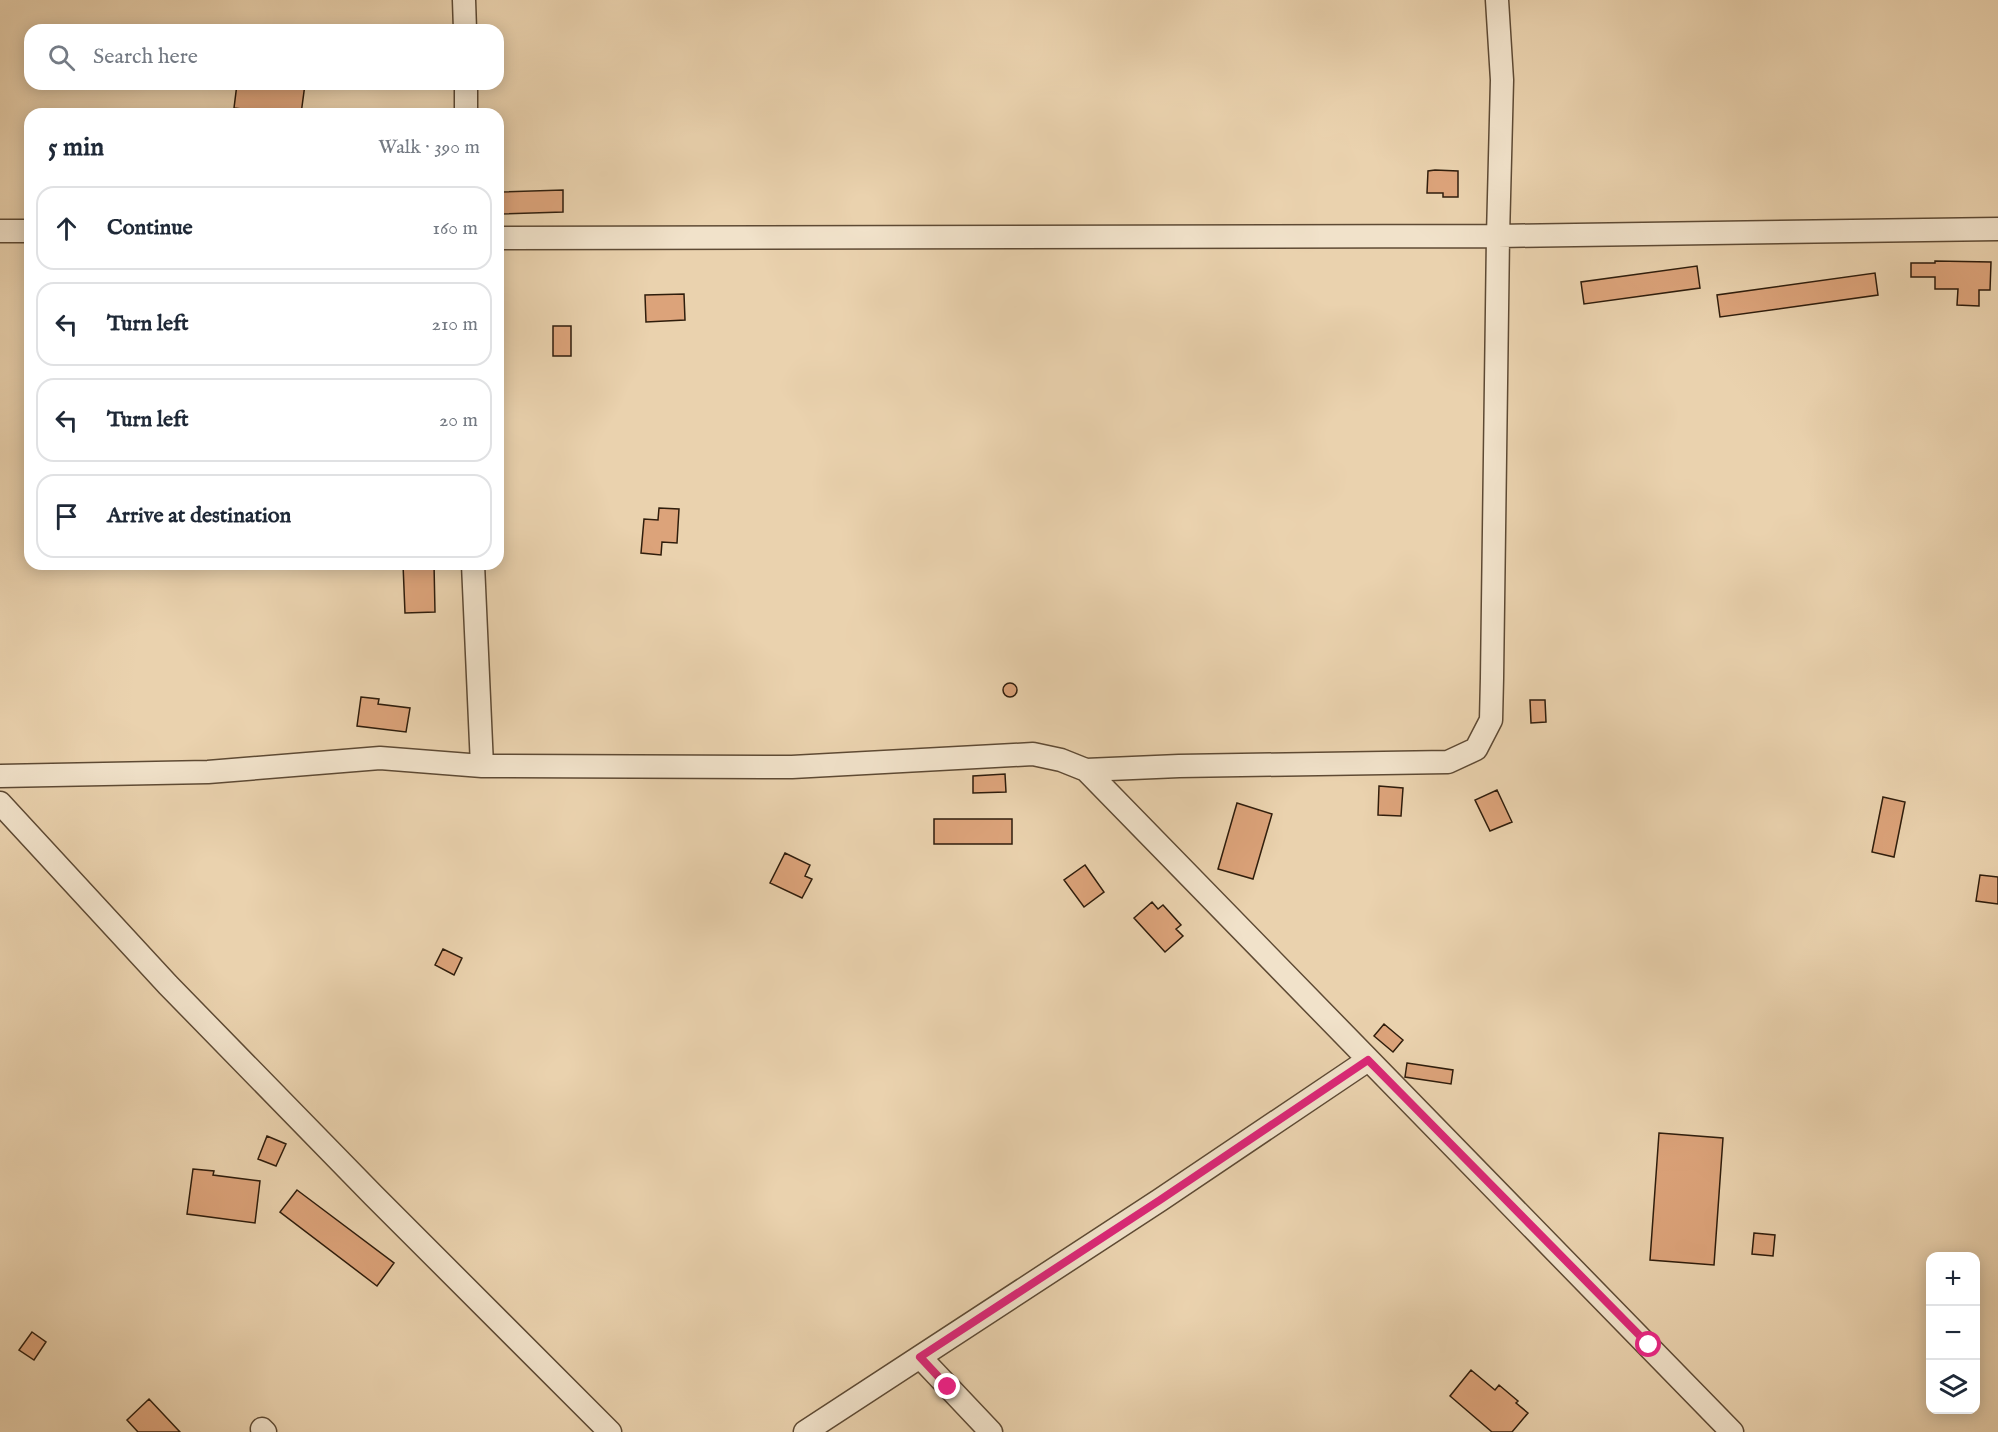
<!DOCTYPE html>
<html lang="en">
<head>
<meta charset="utf-8">
<style>
  :root { --surface:#fff; --page:#f6f6f7; --text:#1f2937; --muted:#747a83; --line:#e0e1e3 }
  body { margin:0; font-family:"IM FELL English",serif; background:var(--page); color:var(--text) }
  .controls { position:absolute; right:18px; bottom:18px; display:grid; overflow:hidden; border-radius:12px; box-shadow:0 3px 15px #0003 }
  .controls button { width:54px; height:54px; display:grid; place-items:center; padding:0; border:0; border-bottom:2px solid var(--line); background:var(--surface); color:var(--text); font:30px sans-serif }
  .stop { position:absolute; width:18px; height:18px; margin:-14px; border:4px solid #db2777; border-radius:50%; background:#fff }
  .stop.end { background:#db2777; border-color:#fff; box-shadow:0 2px 6px #0008 }
  .list { margin:0; padding:0; list-style:none }
  h2 { display:flex; justify-content:space-between; align-items:center; height:78px; margin:0; padding:0 24px; font-size:26px }
  h2 small { font-size:20px; font-weight:400; color:var(--muted) }
  .list li { display:grid; grid-template-columns:39px 1fr auto; gap:18px; align-items:center; box-sizing:border-box; height:84px; margin:0 12px 12px; padding:0 12px; border:2px solid var(--line); border-radius:18px }
  .list b { display:block; font-size:22px; white-space:nowrap }
  .list em { font-size:20px; font-style:normal; color:var(--muted) }
  .icon { flex:none; width:33px; height:33px; fill:none; stroke:currentColor; stroke-width:2; stroke-linecap:round; stroke-linejoin:round }
  .map { position:relative; flex:none; width:1998px; height:1432px; overflow:hidden }
  .search { position:absolute; background:var(--surface); box-shadow:0 3px 15px #0003; left:24px; top:24px; width:480px; height:66px; display:flex; align-items:center; gap:15px; box-sizing:border-box; padding:0 21px; border-radius:18px; color:var(--muted); font-size:22px }
  .panel { position:absolute; background:var(--surface); box-shadow:0 3px 15px #0003; left:24px; top:108px; width:480px; height:462px; border-radius:18px }
  .map>svg:first-child { display:block }
  .building { fill:#dca37a; stroke:#2f1d0c; stroke-width:1.5 }
  .lines { fill:none; stroke-linecap:round; stroke-linejoin:round }
  .minor-casing { stroke:#5e4a34; stroke-width:25 }
  .minor { stroke:#f1e2ca; stroke-width:22 }
  .route { stroke:#db2777; stroke-width:8 }
</style>
</head>
<body>
<div class="map">
<svg width="1998" height="1432" viewBox="0 0 1998 1432">
  <rect width="100%" height="100%" fill="#ead2ae"/>
  <filter id="stains"><feTurbulence type="fractalNoise" baseFrequency=".00333" numOctaves="4"/><feColorMatrix values="0 0 0 0 .2 0 0 0 0 .09 0 0 0 0 .02 0 0 0 .5 -.17"/></filter>
  <radialGradient id="worn" r=".72"><stop offset=".6" stop-color="#630" stop-opacity="0"/><stop offset="1" stop-color="#630" stop-opacity=".3"/></radialGradient>
  <path class="building" d="M237,84H305L301,114H280L234,108Z
    M1435,170L1458,171V197H1443V193H1427L1428,171Z
    M563,190V212L498,214V192Z
    M1935,261L1991,262L1990,290H1979V306L1957,305L1958,289H1935V277H1911V263H1935Z
    M1697,266L1700,288L1584,304L1581,282Z
    M1875,273L1878,295L1720,317L1717,295Z
    M684,294L685,320L646,322L645,295Z
    M553,326H571V356H553Z
    M659,508L679,509L677,543L662,542L661,555L641,553L644,519L658,520Z
    M403,564H434L435,612L405,613Z
    M1003 690a7 7 0 1 1 14 0a7 7 0 1 1-14 0Z
    M361,697L379,699L378,704L410,708L406,732L357,726Z
    M1530,700H1545L1546,722L1531,723Z
    M1005,774L1006,792L973,793V776Z
    M1379,786L1403,788L1401,816L1378,815Z
    M1497,790L1512,822L1490,831L1475,800Z
    M1883,797L1905,802L1894,857L1872,852Z
    M1237,803L1272,814L1253,879L1218,869Z
    M934,819H1012V844H934Z
    M785,853L810,865L805,876L812,879L802,898L770,883Z
    M1085,865L1104,892L1084,907L1064,880Z
    M1980,875L1998,877V904L1976,901Z
    M1152,902L1158,909L1163,905L1181,925L1176,929L1183,936L1165,952L1134,918Z
    M443,949L462,958L454,975L435,965Z
    M1384,1024L1403,1040L1393,1052L1374,1036Z
    M1407,1063L1453,1070L1451,1084L1405,1077Z
    M1659,1133L1723,1138L1714,1265L1650,1260Z
    M267,1136L286,1144L276,1166L258,1159Z
    M193,1169L214,1171L213,1175L260,1181L255,1223L187,1214Z
    M297,1190L394,1263L377,1286L280,1212Z
    M1754,1233L1775,1235L1773,1256L1752,1254Z
    M32,1332L46,1342L34,1360L19,1350Z
    M1471,1370L1495,1390L1499,1385L1518,1401L1516,1403L1528,1413L1512,1432H1492L1450,1396Z
    M149,1399L180,1432H138L127,1420Z"/>
  <g class="lines">
    <defs>
      <path id="minor" d="M464,0L465,30
        M466,84V114
        M0,231H30
        M498,238L1498,236L1998,229
        M473,564L482,766
        M1086,770L1179,766L1448,762L1476,749L1491,720L1492,678L1498,236L1502,80L1497,0
        M0,776L208,772L380,758L482,766L792,767L1033,754L1061,760L1086,770L1732,1432
        M0,803L168,985L374,1196L610,1432
        M920,1357L991,1432
        M262,1429L265,1432
        M805,1432L1160,1200L1368,1060"/>
    </defs>
    <use href="#minor" class="minor-casing"/>
    <use href="#minor" class="minor"/>
  </g>
  <g class="lines">
    <path class="route" d="M948,1387L920,1357L1160,1200L1368,1060L1649,1345"/>
  </g>
  <rect width="100%" height="100%" filter="url(#stains)"/>
  <rect width="100%" height="100%" fill="url(#worn)"/>
</svg>
<div class="controls">
<button>+</button>
<button>−</button>
<button><svg class="icon" aria-label="layers" viewBox="0 0 24 24"><path d="M12 4l9 5-9 5-9-5zM3 14l9 5 9-5"/></svg></button>
</div>
<div class="stop" style="left:1649px;top:1345px"></div>
<div class="stop end" style="left:948px;top:1387px"></div>
<div class="search"><svg class="icon" aria-label="search" viewBox="0 0 24 24"><circle cx="10" cy="10" r="6"/><path d="M15 15l6 6"/></svg>Search here</div>
<section class="panel">
<h2>5 min<small>Walk · 390 m</small></h2>
<ul class="list">
<li><svg class="icon" aria-label="ahead" viewBox="0 0 24 24"><path d="M12 20V5M6 11l6-6 6 6"/></svg><div><b>Continue</b></div><em>160 m</em></li>
<li><svg class="icon" aria-label="left" viewBox="0 0 24 24"><path d="M17 20v-9H6M10 6l-5 5 5 5"/></svg><div><b>Turn left</b></div><em>210 m</em></li>
<li><svg class="icon" aria-label="left" viewBox="0 0 24 24"><path d="M17 20v-9H6M10 6l-5 5 5 5"/></svg><div><b>Turn left</b></div><em>20 m</em></li>
<li><svg class="icon" aria-label="arrive" viewBox="0 0 24 24"><path d="M6 21V4h12l-3 4 3 4H6"/></svg><div><b>Arrive at destination</b></div></li>
</ul>
</section>
</div>
</body>
</html>
